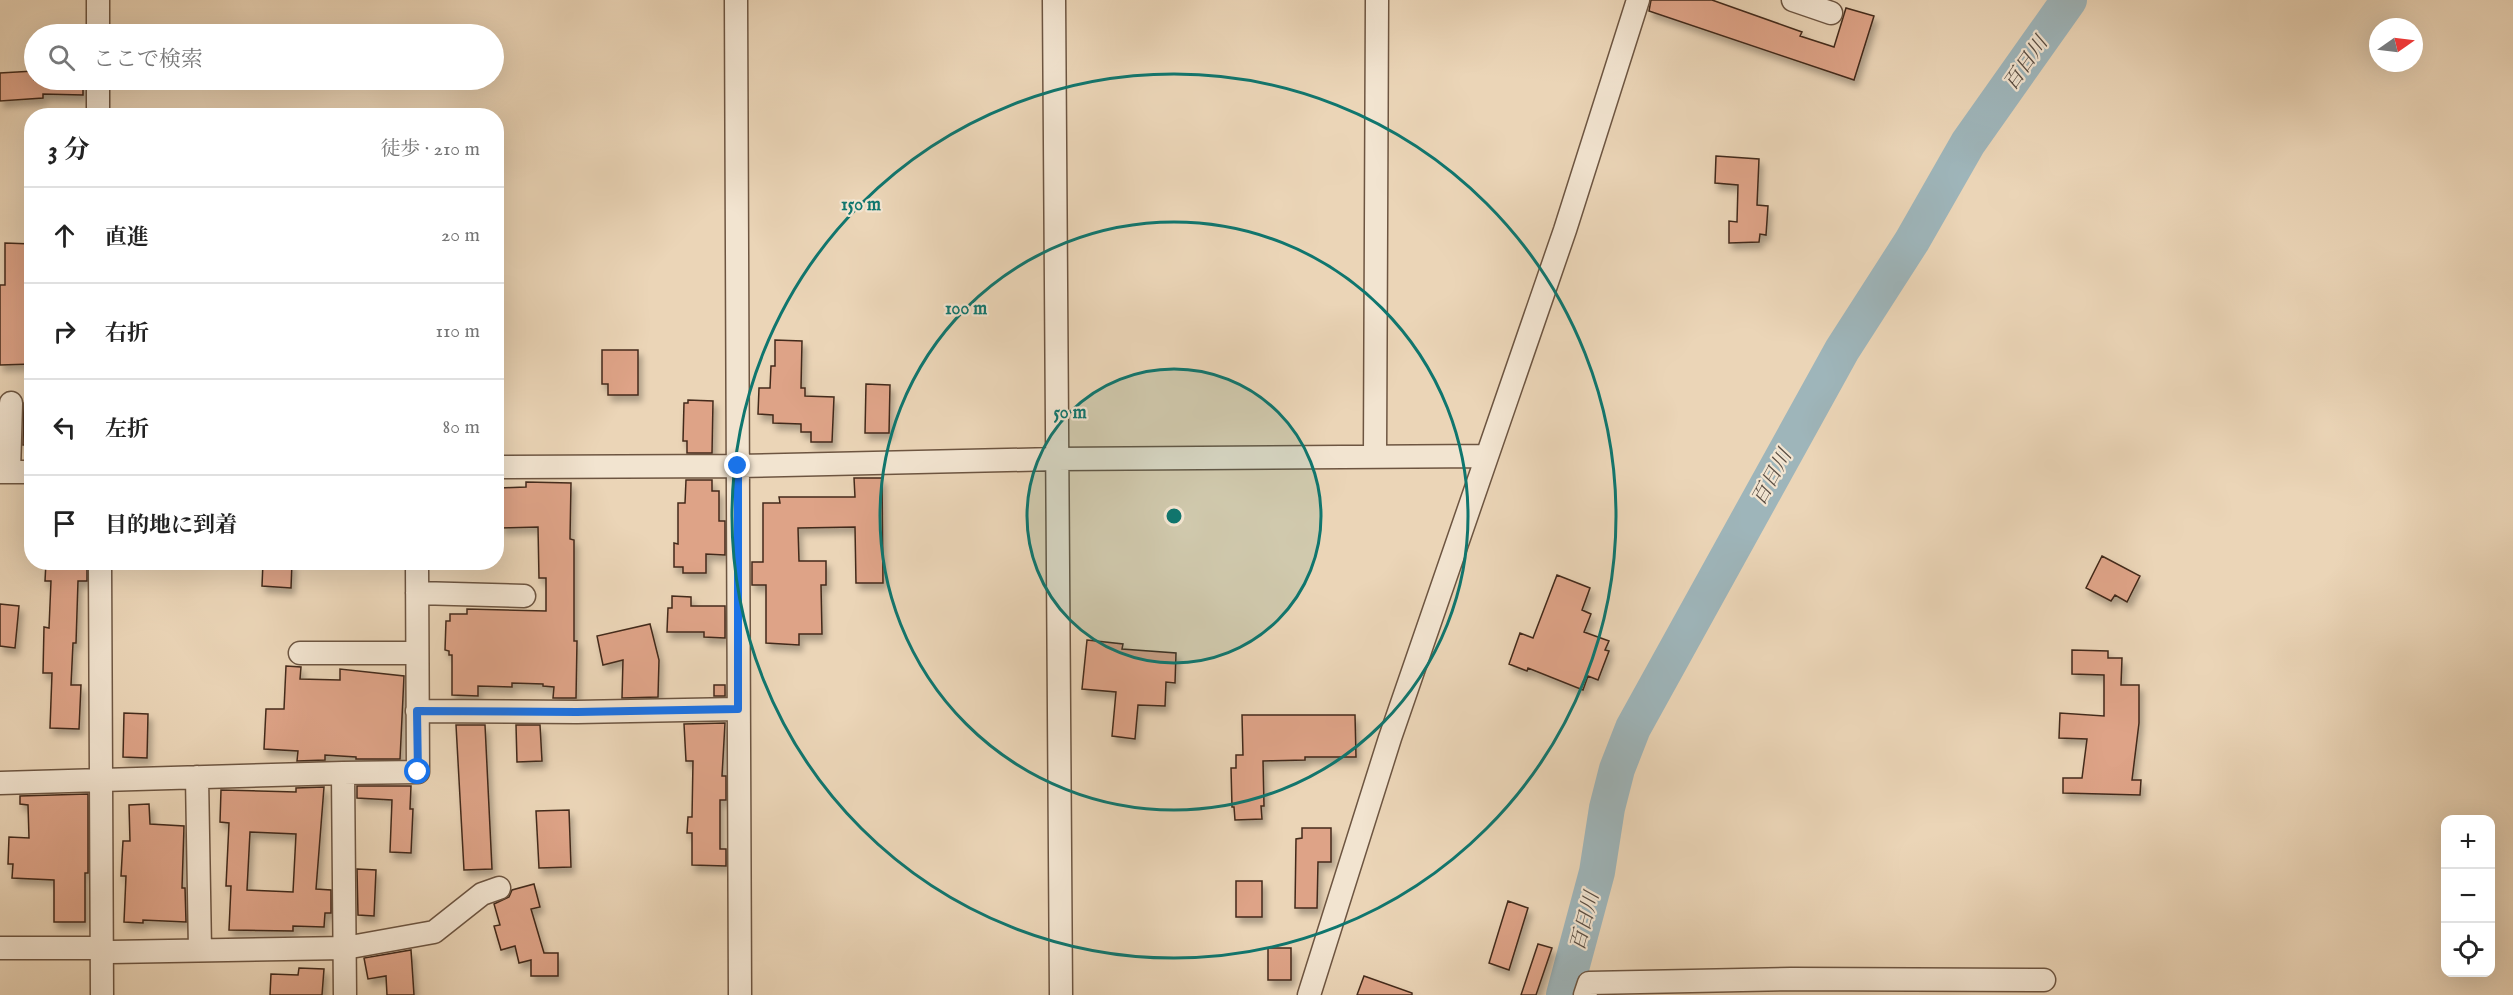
<!DOCTYPE html>
<html lang="ja">
<head>
<meta charset="utf-8">
<style>
  :root { --surface:#fff; --page:#f6f6f6; --text:#222; --muted:#767676; --line:#e0e0e0 }
  body { margin:0; font-family:"IM FELL English","Noto Serif JP",serif; background:var(--page); color:var(--text) }
  .controls { position:absolute; right:18px; bottom:18px; display:grid; overflow:hidden; border-radius:12px; box-shadow:0 6px 24px #0002 }
  .controls button { width:54px; height:54px; display:grid; place-items:center; padding:0; border:0; border-bottom:2px solid var(--line); background:var(--surface); color:var(--text); font:30px sans-serif }
  .compass { position:absolute; left:2369px; top:18px; width:54px; height:54px; border-radius:50%; background:var(--surface); box-shadow:0 6px 24px #0002; rotate:76deg }
  .stop { position:absolute; width:18px; height:18px; margin:-14px; border:4px solid #1a73e8; border-radius:50%; background:#fff }
  .stop.end { background:#1a73e8; border-color:#fff; box-shadow:0 2px 6px #0008 }
  .list { margin:0; padding:0; list-style:none }
  h2 { display:flex; justify-content:space-between; align-items:center; height:78px; margin:0; padding:0 24px; font-size:26px }
  h2 small { font-size:20px; font-weight:400; color:var(--muted) }
  .list li { display:grid; grid-template-columns:39px 1fr auto; gap:18px; align-items:center; box-sizing:border-box; height:96px; padding:0 24px; border-top:2px solid var(--line) }
  .list b { display:block; font-size:22px; white-space:nowrap }
  .list em { font-size:20px; font-style:normal; color:var(--muted) }
  .icon { flex:none; width:33px; height:33px; fill:none; stroke:currentColor; stroke-width:2; stroke-linecap:round; stroke-linejoin:round }
  .map { position:relative; flex:none; width:2513px; height:995px; overflow:hidden }
  .search { position:absolute; background:var(--surface); box-shadow:0 6px 24px #0002; left:24px; top:24px; width:480px; height:66px; display:flex; align-items:center; gap:15px; box-sizing:border-box; padding:0 21px; border-radius:33px; color:var(--muted); font-size:22px }
  .panel { position:absolute; background:var(--surface); box-shadow:0 6px 24px #0002; left:24px; top:108px; width:480px; height:462px; border-radius:24px }
  .map>svg:first-child { display:block }
  .lines { fill:none; stroke-linecap:round; stroke-linejoin:round }
  .river { stroke:#9eb5ba; stroke-width:36 }
  .building { fill:#dea387; stroke:#432a1a; stroke-width:1.5; fill-rule:evenodd; filter:url(#shadow) }
  .minor-casing { stroke:#6d5541; stroke-width:25 }
  .minor { stroke:#f2e4d0; stroke-width:22 }
  .route { stroke:#1a73e8; stroke-width:8 }
  .ring { fill:none; stroke:#0f766e; stroke-width:3 }
  .labels { text-anchor:middle; stroke-width:4.5; stroke-linejoin:round; paint-order:stroke }
  .water-label { font-size:20px; font-style:italic; fill:#5a4d42; stroke:#f2e4d0 }
  .centre { fill:#0f766e; stroke:#f2e4d0; stroke-width:3 }
  .ring-label { font-size:18px; text-anchor:middle; font-weight:bold; fill:#0f766e; stroke:#f2e4d0; stroke-width:4.5; stroke-linejoin:round; paint-order:stroke }
</style>
</head>
<body>
<div class="map">
<svg width="2513" height="995" viewBox="0 0 2513 995">
  <defs>
    <filter id="shadow"><feDropShadow dx="3.5" dy="6" stdDeviation="3" flood-color="#0004"/></filter>
  </defs>
  <rect width="100%" height="100%" fill="#ebd5b7"/>
  <filter id="stains"><feTurbulence type="fractalNoise" baseFrequency=".00333" numOctaves="4"/><feColorMatrix values="0 0 0 0 .2 0 0 0 0 .09 0 0 0 0 .02 0 0 0 .5 -.17"/></filter>
  <radialGradient id="worn" r=".72"><stop offset=".6" stop-color="#630" stop-opacity="0"/><stop offset="1" stop-color="#630" stop-opacity=".3"/></radialGradient>
  <g class="lines">
    <path class="river" d="M1564,995L1597,872L1607,808L1617,769L1633,728L1842,350L1912,241L1968,143L2069,0"/>
  </g>
  <path class="building" d="M1651,0H1712L1802,32L1800,36L1834,47L1846,8L1874,16L1854,80L1649,11Z
    M34,71V80H83V95L43,94V98L0,101V73Z
    M1716,156L1759,159L1757,205L1768,206L1766,235L1760,234L1759,242L1729,243V221L1737,222L1738,185L1715,183Z
    M5,243L32,244V364L0,365V285H5Z
    M775,340L802,341L801,388H805V396L834,397L832,442H811V432H801V424L773,423V415L758,414L759,388H770L771,366H775Z
    M602,350H638V395H608V384H602Z
    M866,384L890,385L889,433H865Z
    M688,400L713,401L712,453H687V441H683L684,403H688Z
    M24,403H32V445H23Z
    M854,478H882L883,583H856L855,527L798,528L799,561H826V585H821L822,634H799V645L766,643V585H752V562H763V503H780L779,497H855Z
    M686,480H712V491H719V521H725V555L706,554V573H683V567H674V543L678,544V503H685Z
    M526,482L571,483L570,539L574,540V641H577L576,698H553L554,687L543,686V684L512,683V687L478,686V696L452,695V655H449V651L445,650L446,621H450V614H467V609L546,611V578H539L538,527L501,528L500,488L526,487Z
    M2102,556L2140,576L2127,602L2115,595L2111,601L2086,588Z
    M46,562H87V581H78L76,643H73L71,685H81L79,729L50,728L52,673H43L44,627L49,628L51,581H45Z
    M263,562H292L291,588L262,586Z
    M1557,575L1590,588L1582,610L1591,614L1584,632L1609,641L1605,650L1609,651L1598,680L1588,676L1583,690L1528,668L1527,671L1509,664L1520,633L1533,638Z
    M672,596L691,597V606H725V638L704,637V632H667L668,608H672Z
    M0,604L19,606L15,648L0,646Z
    M650,624L659,660L658,697L622,698L623,660L603,665L597,636Z
    M1087,640L1123,644L1122,649L1176,653L1175,683L1166,682L1165,706L1138,705L1135,739L1112,736L1116,692L1082,689Z
    M2072,650L2108,651V658H2122L2121,685H2139V723L2132,780H2141L2140,795L2063,793V778H2082L2087,739L2059,738L2060,713L2104,716V675L2072,674Z
    M286,666L301,667L300,679L340,680V669L404,676L400,759H356V757L325,755V760L297,761L298,751L264,749L266,709H284Z
    M714,685H725V696H714Z
    M124,713L148,714L147,758L123,757Z
    M1242,715H1355L1356,757H1305V760L1263,761L1264,806H1261L1262,819L1235,820L1234,807H1232L1231,768H1236V755H1243Z
    M725,723L722,776H726V800H720V849H726V866L692,865V833H687L688,817H692L693,761H686L684,724Z
    M456,725H485L492,869L464,870Z
    M516,725H540L542,761L517,762Z
    M357,786H411L410,809H413L411,853L390,852L392,800L357,798Z
    M324,787L316,889L331,890V913H325L324,927L293,926V931L229,930L231,886H226L229,823L220,822L221,790L296,792V788ZM250,832L296,834L293,892L247,890Z
    M88,794V873H85V922H54V880L12,878L13,864H8L9,837L29,838L28,805L20,804V796Z
    M149,804L150,824L184,826L182,888H185L186,922L143,920V923L124,922L126,876H121L123,841H130L129,805Z
    M569,810L571,867L539,868L536,811Z
    M1302,828H1331V862H1318L1317,908H1295L1296,839L1302,838Z
    M357,869L376,870L374,916L358,915Z
    M1236,881H1262V917H1236Z
    M534,884L540,907L531,909L544,953H558V976H531V960L519,963L515,946L501,950L494,926L500,925L494,904L509,897L512,890Z
    M1508,901L1528,908L1509,970L1489,963Z
    M1538,944L1552,948L1536,995H1521Z
    M1268,948H1291V980H1268Z
    M411,950L414,995H387L386,976L368,979L364,958Z
    M299,968L324,969L322,995H270L271,974L298,975Z
    M1364,976L1412,993V995H1357Z"/>
  <g class="lines">
    <defs>
      <path id="minor" d="M736,0L740,995
        M1054,0L1061,995
        M1793,0L1831,13
        M98,34V0
        M98,80V116
        M1375,455L1377,0
        M496,467L738,466L1056,459L1486,456
        M0,472H32
        M9,472L11,403
        M100,562L102,995
        M417,593L524,596
        M300,653H417
        M417,711L577,712L738,709
        M197,777L200,950
        M0,783L343,773
        M0,948H92L111,952L345,948L434,932L482,894L499,888
        M345,995L343,773L418,772L417,562
        M1309,995L1390,738L1565,230L1638,0
        M1585,995L1589,983L1791,979L2044,980"/>
    </defs>
    <use href="#minor" class="minor-casing"/>
    <use href="#minor" class="minor"/>
  </g>
  <g class="lines">
    <path class="route" d="M418,772L417,711L577,712L738,709V466"/>
  </g>
  <circle cx="1174" cy="516" r="147" fill="#0f766e" fill-opacity=".12"/>
  <g class="ring">
    <circle cx="1174" cy="516" r="147"/>
    <circle cx="1174" cy="516" r="294"/>
    <circle cx="1174" cy="516" r="442"/>
  </g>
  <g class="labels">
    <g class="water-label">
      <text transform="translate(2025 63) rotate(-55)" y="7">百日川</text>
      <text transform="translate(1771 477) rotate(-61)" y="7">百日川</text>
      <text transform="translate(1584 921) rotate(-75)" y="7">百日川</text>
    </g>
  </g>
  <circle cx="1174" cy="516" r="9" class="centre"/>
  <g class="ring-label">
    <text x="861" y="210">150 m</text>
    <text x="966" y="314">100 m</text>
    <text x="1070" y="418">50 m</text>
  </g>
  <rect width="100%" height="100%" filter="url(#stains)"/>
  <rect width="100%" height="100%" fill="url(#worn)"/>
</svg>
<div class="controls">
<button>+</button>
<button>−</button>
<button><svg class="icon" aria-label="locate" viewBox="0 0 24 24"><circle cx="12" cy="12" r="6"/><path d="M12 2v4M12 18v4M2 12h4M18 12h4"/></svg></button>
</div>
<svg class="compass" viewBox="-18 -18 36 36"><path d="M0-13l5 13h-10z" fill="#e53935"/><path d="M0 13l5-13h-10z" fill="#767676"/></svg>
<div class="stop" style="left:418px;top:772px"></div>
<div class="stop end" style="left:738px;top:466px"></div>
<div class="search"><svg class="icon" aria-label="search" viewBox="0 0 24 24"><circle cx="10" cy="10" r="6"/><path d="M15 15l6 6"/></svg>ここで検索</div>
<section class="panel">
<h2>3 分<small>徒歩 · 210 m</small></h2>
<ul class="list">
<li><svg class="icon" aria-label="ahead" viewBox="0 0 24 24"><path d="M12 20V5M6 11l6-6 6 6"/></svg><div><b>直進</b></div><em>20 m</em></li>
<li><svg class="icon" aria-label="right" viewBox="0 0 24 24"><path d="M7 20v-9h11M14 6l5 5-5 5"/></svg><div><b>右折</b></div><em>110 m</em></li>
<li><svg class="icon" aria-label="left" viewBox="0 0 24 24"><path d="M17 20v-9H6M10 6l-5 5 5 5"/></svg><div><b>左折</b></div><em>80 m</em></li>
<li><svg class="icon" aria-label="arrive" viewBox="0 0 24 24"><path d="M6 21V4h12l-3 4 3 4H6"/></svg><div><b>目的地に到着</b></div></li>
</ul>
</section>
</div>
</body>
</html>
